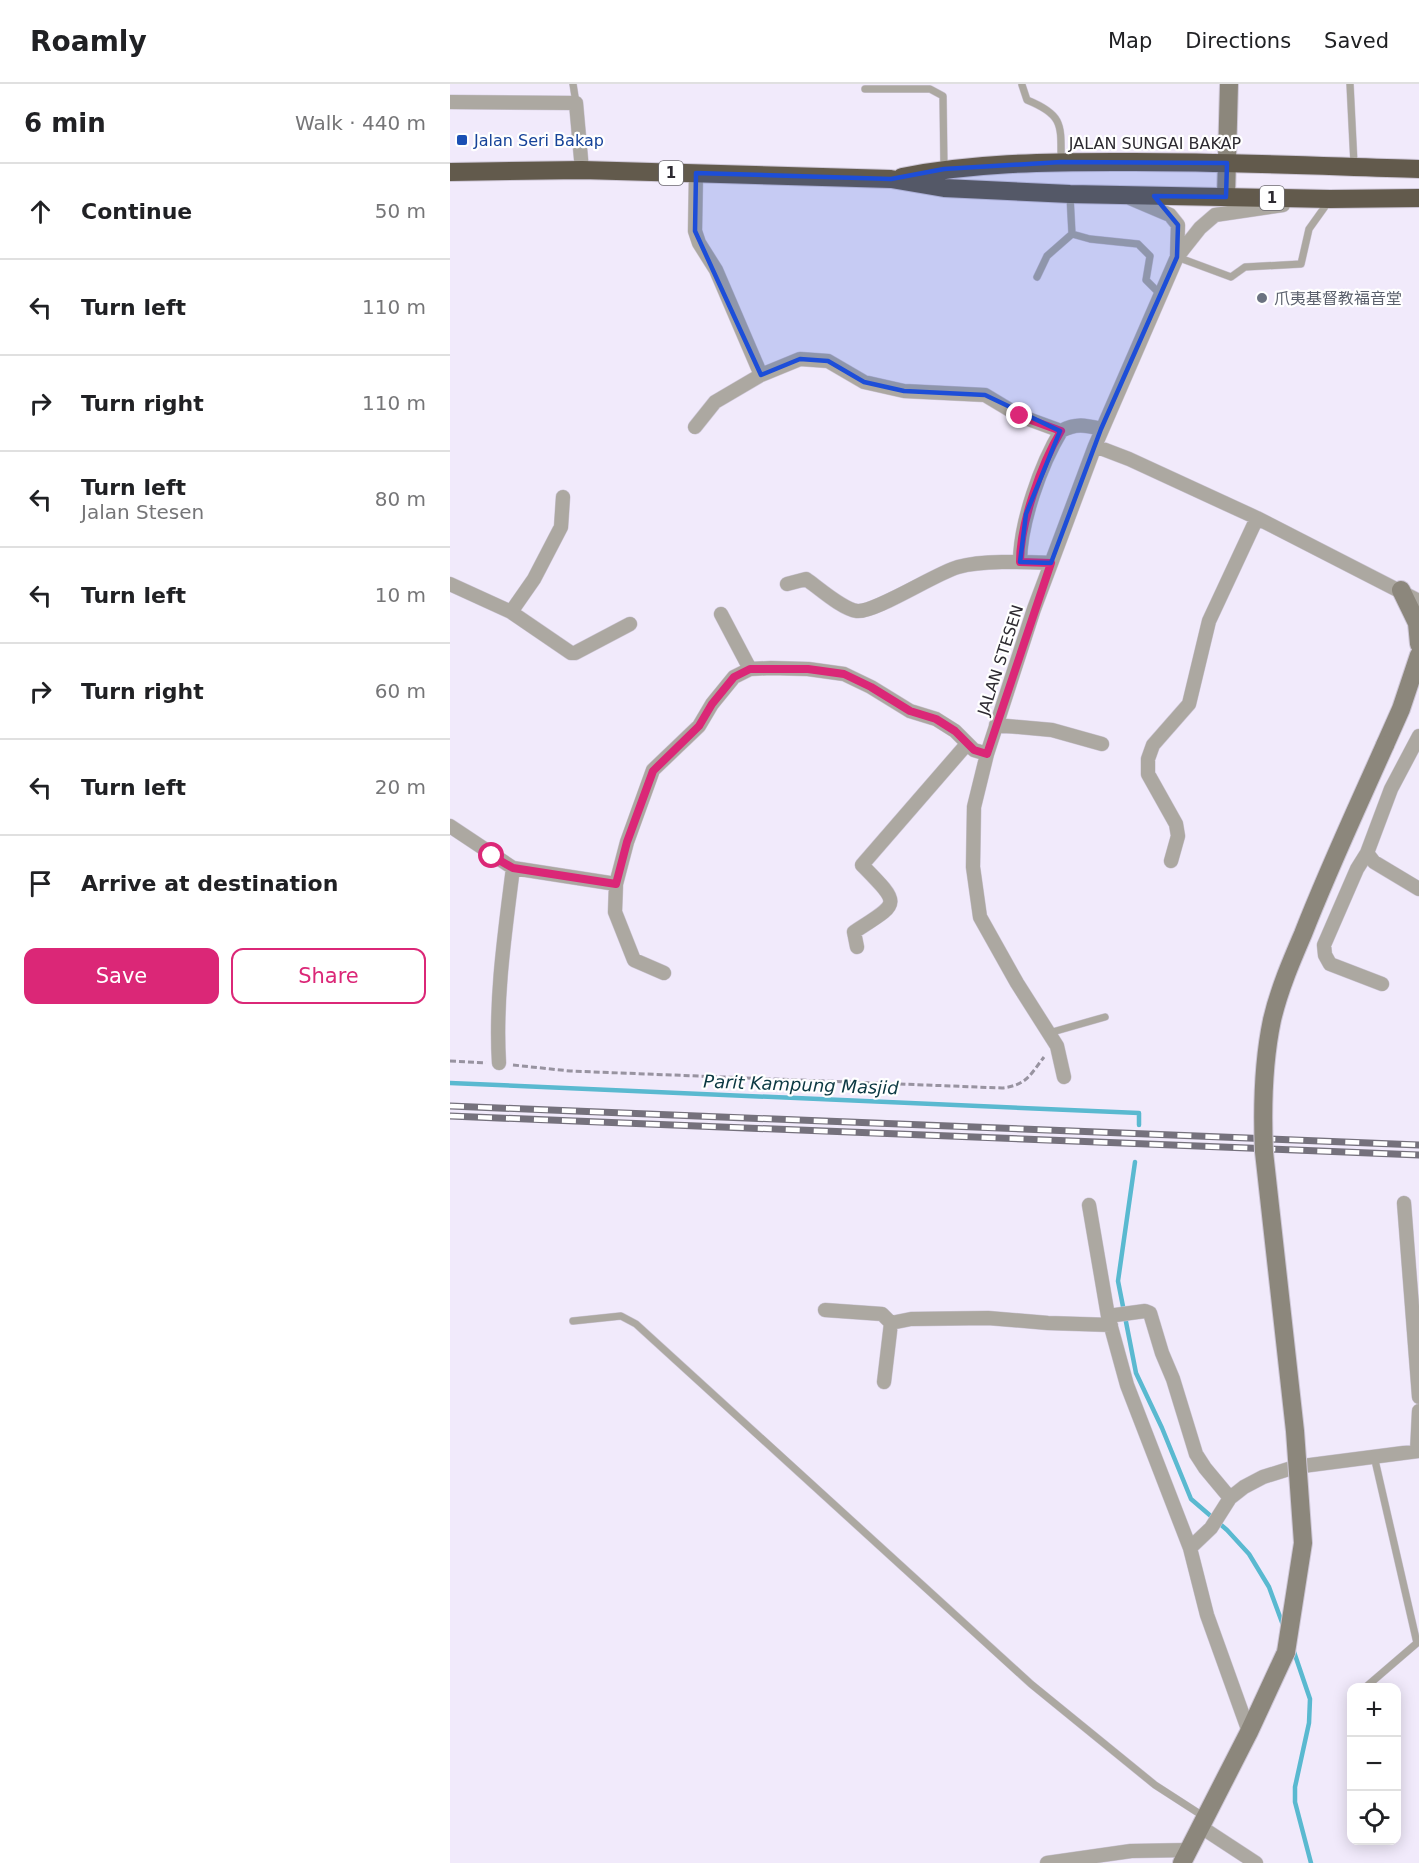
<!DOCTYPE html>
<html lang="en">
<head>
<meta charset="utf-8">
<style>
  :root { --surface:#fff; --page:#f2f2f2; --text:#202124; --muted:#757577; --line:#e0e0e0; --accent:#db2777 }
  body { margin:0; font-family:"DejaVu Sans","Noto Sans SC",sans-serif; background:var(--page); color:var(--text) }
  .controls { position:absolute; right:18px; bottom:18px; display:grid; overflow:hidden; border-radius:12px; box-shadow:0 3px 15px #0003 }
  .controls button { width:54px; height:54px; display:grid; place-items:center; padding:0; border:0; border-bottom:2px solid var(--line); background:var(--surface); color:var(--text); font:30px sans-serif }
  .stop { position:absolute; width:18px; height:18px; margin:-14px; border:4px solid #db2777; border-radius:50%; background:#fff }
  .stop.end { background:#db2777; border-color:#fff; box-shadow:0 2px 6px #0008 }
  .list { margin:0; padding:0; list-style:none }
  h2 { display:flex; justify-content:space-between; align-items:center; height:78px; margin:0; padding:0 24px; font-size:26px }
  h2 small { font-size:20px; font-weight:400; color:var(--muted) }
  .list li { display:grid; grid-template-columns:39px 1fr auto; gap:18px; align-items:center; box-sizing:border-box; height:96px; padding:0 24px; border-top:2px solid var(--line) }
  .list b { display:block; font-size:22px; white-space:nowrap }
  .list p { margin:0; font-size:20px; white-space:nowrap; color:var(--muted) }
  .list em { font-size:20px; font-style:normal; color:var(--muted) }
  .actions { display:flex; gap:12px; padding:18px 24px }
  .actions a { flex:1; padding:14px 0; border:2px solid var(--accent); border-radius:12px; text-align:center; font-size:21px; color:var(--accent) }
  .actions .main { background:var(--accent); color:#fff }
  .icon { flex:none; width:33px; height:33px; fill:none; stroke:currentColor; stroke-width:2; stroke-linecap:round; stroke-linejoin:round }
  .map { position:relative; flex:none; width:969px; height:1779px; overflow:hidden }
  header { display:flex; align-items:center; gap:36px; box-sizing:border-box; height:84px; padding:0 30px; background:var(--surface); border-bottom:2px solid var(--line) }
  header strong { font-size:28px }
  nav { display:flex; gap:33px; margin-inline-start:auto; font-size:21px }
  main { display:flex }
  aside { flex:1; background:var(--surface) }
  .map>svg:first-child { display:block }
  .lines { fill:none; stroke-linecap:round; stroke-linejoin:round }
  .stream { stroke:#5ab9d0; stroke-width:4.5 }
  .lane-casing { stroke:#cec7d7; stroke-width:8 }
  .street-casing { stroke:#cec7d7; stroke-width:15 }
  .secondary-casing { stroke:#cec7d7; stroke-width:20 }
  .highway-casing { stroke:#cec7d7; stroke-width:20 }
  .path { stroke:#9893a0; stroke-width:3; stroke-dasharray:6 3; stroke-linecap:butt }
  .lane { stroke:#aca8a1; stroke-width:7 }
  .street { stroke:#aca8a1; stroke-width:14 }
  .secondary { stroke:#8c877c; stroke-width:18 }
  .highway { stroke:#625a4c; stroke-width:18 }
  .rail-casing { stroke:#75717c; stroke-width:7 }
  .rail { stroke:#fff; stroke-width:4.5; stroke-dasharray:14; stroke-linecap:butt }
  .secondary-bridge-casing { stroke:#cec7d7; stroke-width:20; stroke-linecap:butt }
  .secondary-bridge { stroke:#8c877c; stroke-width:18 }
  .route { stroke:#db2777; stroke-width:8 }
  .marked { fill:#1d4ed8; fill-opacity:0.2; stroke:#1d4ed8; stroke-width:4.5; stroke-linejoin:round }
  .transit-dot { fill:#1a4fb4; stroke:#fff; stroke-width:2 }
  .worship-dot { fill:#6b7280; stroke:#fff; stroke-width:2 }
  .labels { text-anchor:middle; stroke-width:4.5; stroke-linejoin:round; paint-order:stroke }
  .shield { fill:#fff; stroke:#6c6a6f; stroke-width:1.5 }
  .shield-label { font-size:15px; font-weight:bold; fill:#2d2a31 }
  .transit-label { font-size:16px; fill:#164399; stroke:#fff; text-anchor:start }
  .street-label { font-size:16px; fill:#2d2a31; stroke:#fff }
  .worship-label { font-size:16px; fill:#5b616d; stroke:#fff; text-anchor:start }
  .water-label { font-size:18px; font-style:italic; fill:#0c3943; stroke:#fff }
</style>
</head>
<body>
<header>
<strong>Roamly</strong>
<nav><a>Map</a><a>Directions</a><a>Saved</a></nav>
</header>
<main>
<aside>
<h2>6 min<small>Walk · 440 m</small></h2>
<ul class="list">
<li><svg class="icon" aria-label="ahead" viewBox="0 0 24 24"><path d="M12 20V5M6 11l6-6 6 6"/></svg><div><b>Continue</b></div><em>50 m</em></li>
<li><svg class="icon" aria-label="left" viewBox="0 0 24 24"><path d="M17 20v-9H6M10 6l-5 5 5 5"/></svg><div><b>Turn left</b></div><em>110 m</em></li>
<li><svg class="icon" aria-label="right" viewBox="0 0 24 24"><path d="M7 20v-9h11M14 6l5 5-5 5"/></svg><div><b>Turn right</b></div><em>110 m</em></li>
<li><svg class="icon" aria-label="left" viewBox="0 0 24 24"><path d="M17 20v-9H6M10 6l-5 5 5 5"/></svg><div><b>Turn left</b><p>Jalan Stesen</p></div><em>80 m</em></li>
<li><svg class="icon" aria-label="left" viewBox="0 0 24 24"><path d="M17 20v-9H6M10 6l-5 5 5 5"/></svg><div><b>Turn left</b></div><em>10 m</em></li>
<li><svg class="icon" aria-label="right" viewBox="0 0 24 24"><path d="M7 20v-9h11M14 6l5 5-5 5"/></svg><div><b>Turn right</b></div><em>60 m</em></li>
<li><svg class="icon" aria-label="left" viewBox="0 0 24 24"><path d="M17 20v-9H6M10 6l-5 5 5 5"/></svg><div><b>Turn left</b></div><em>20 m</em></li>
<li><svg class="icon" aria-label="arrive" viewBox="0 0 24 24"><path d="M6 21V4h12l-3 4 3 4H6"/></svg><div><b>Arrive at destination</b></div></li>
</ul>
<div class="actions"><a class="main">Save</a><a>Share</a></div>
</aside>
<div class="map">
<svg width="969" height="1779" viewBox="0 0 969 1779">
  <rect width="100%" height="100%" fill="#f1eafb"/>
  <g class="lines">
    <path class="stream" d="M0,999L689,1029V1041
      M685,1078L668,1197L686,1289L712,1344L741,1415L777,1446L799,1470L819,1503L833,1541
      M843,1565L860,1615L859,1639L845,1703V1718L861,1779"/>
    <defs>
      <path id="lane" d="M123,0L126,19
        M900,0L904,80
        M572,1L577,16C614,31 611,41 611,78
        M415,5H480L493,12L494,85
        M622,150L640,155L688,160L700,172L696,196L710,210
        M727,173L781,193L795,183L851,180L859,145L879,117
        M587,193L597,172L622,150L620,112
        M599,949L655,933
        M123,1237L171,1232L186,1240L581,1600L705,1701L753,1732
        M917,1602L967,1559L924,1372"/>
      <path id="street" d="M0,18L126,19L132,86
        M246,89L245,147L249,159L266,186L311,291
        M680,114L720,131L728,141L727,173
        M245,343L265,318L311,291L350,275L378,277L414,298L454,307L535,311L570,332L611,347
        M645,362L679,375L807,434L969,517
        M570,478C570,439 591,380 611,347C626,339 635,341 651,345
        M0,500L61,528L121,569H125L180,540
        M337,500L356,495C369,504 392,525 407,527C425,529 486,489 508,483C533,476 575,478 601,479
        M61,528L84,495L111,443L113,413
        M271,530L300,585
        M546,641L602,646L652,660
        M969,652L941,705L917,769L924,778L969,805
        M0,742L63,784L166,800
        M917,769L907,785L874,861L875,871L880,880L932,900
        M721,777L728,752L726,740L698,690V675L703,661L739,620L759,537L807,434
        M407,863L404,848C450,818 452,822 412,781L517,660
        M214,889L184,876L165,828L166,800L177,758L203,686L249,642L262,620L284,593L300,585L321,584L358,585L394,590L421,603L460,627L486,635L505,647L524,666L537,670
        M49,979C45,915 55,848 63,784
        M614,993L607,962L567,899L530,833L523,783L524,723L537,670L584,525L645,362L727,173L750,144L765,131L833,121
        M954,1119L969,1313
        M639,1121L658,1232L677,1301L740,1464L757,1531L799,1648
        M375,1226L432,1230L441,1239
        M658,1232L695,1227L700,1229L712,1269L723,1295L746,1370L755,1384L780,1414
        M434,1298L441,1239L461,1235L538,1234L598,1239L661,1241
        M967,1367L969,1327
        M740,1464L761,1444L780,1414L794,1403L813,1393L845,1383L969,1367
        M751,1743L806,1779
        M597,1779L681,1767L739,1766"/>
      <path id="secondary" d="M776,113L779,0
        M951,506L967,539L969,560
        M935,661L951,625L969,571
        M732,1779L799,1648L836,1568"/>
      <path id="highway" d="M0,88L132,86L441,95L494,104L620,110L880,115L969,114
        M452,93C522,79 593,78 664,78C766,77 867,82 969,85"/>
    </defs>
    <use href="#lane" class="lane-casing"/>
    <use href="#street" class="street-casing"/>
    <use href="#secondary" class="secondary-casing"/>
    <use href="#highway" class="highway-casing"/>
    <path class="path" d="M0,977L36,979
      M63,981L120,987L552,1004C577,1001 580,991 594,973"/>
    <use href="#lane" class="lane"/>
    <use href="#street" class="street"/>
    <use href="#secondary" class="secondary"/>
    <use href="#highway" class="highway"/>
    <defs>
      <path id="rail" d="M0,1022L969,1061
        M0,1032L969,1071"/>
    </defs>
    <use href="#rail" class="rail-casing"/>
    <use href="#rail" class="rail"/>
    <defs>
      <path id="secondary-bridge" d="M836,1568L853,1459L845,1347L814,1068C812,1023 813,979 822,936C829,906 841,878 853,850C878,786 907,724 935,661"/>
    </defs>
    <use href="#secondary-bridge" class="secondary-bridge-casing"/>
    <use href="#secondary-bridge" class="secondary-bridge"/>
  </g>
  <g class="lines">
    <path class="route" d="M42,772L63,784L166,800L177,758L203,687L249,642L262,620L284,593L300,585H358L394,590L421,603L460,627L486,635L505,647L524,666L537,670L601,479L570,478C570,440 591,380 611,347L570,332"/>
  </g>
  <path class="marked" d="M611,78L777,79L776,113L704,112L728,141L727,173L651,345L601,479L570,478L576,430L610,347L535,311L454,307L414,298L378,277L350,275L311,291L245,147L246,89L441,95L494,85Z"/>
  <rect class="transit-dot" x="6" y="50" width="12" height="12" rx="3"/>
  <circle class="worship-dot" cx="812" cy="214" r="6"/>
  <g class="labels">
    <g class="shield">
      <rect x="209" y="77" width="24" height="24" rx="4.5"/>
      <rect x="810" y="102" width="24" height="24" rx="4.5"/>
    </g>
    <g class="shield-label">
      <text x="221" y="94">1</text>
      <text x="822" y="119">1</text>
    </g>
    <g class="transit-label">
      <text x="24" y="62">Jalan Seri Bakap</text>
    </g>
    <g class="street-label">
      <text x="705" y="65">JALAN SUNGAI BAKAP</text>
      <text transform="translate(550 576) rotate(-72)" y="6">JALAN STESEN</text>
    </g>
    <g class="worship-label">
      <text x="824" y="220">爪夷基督教福音堂</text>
    </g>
    <g class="water-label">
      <text transform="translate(351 1001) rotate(2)" y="6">Parit Kampung Masjid</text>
    </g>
  </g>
</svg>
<div class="controls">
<button>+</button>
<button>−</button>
<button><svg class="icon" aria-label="locate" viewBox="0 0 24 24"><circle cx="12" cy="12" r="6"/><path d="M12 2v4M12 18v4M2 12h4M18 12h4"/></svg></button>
</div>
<div class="stop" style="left:42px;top:772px"></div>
<div class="stop end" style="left:570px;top:332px"></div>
</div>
</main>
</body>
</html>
